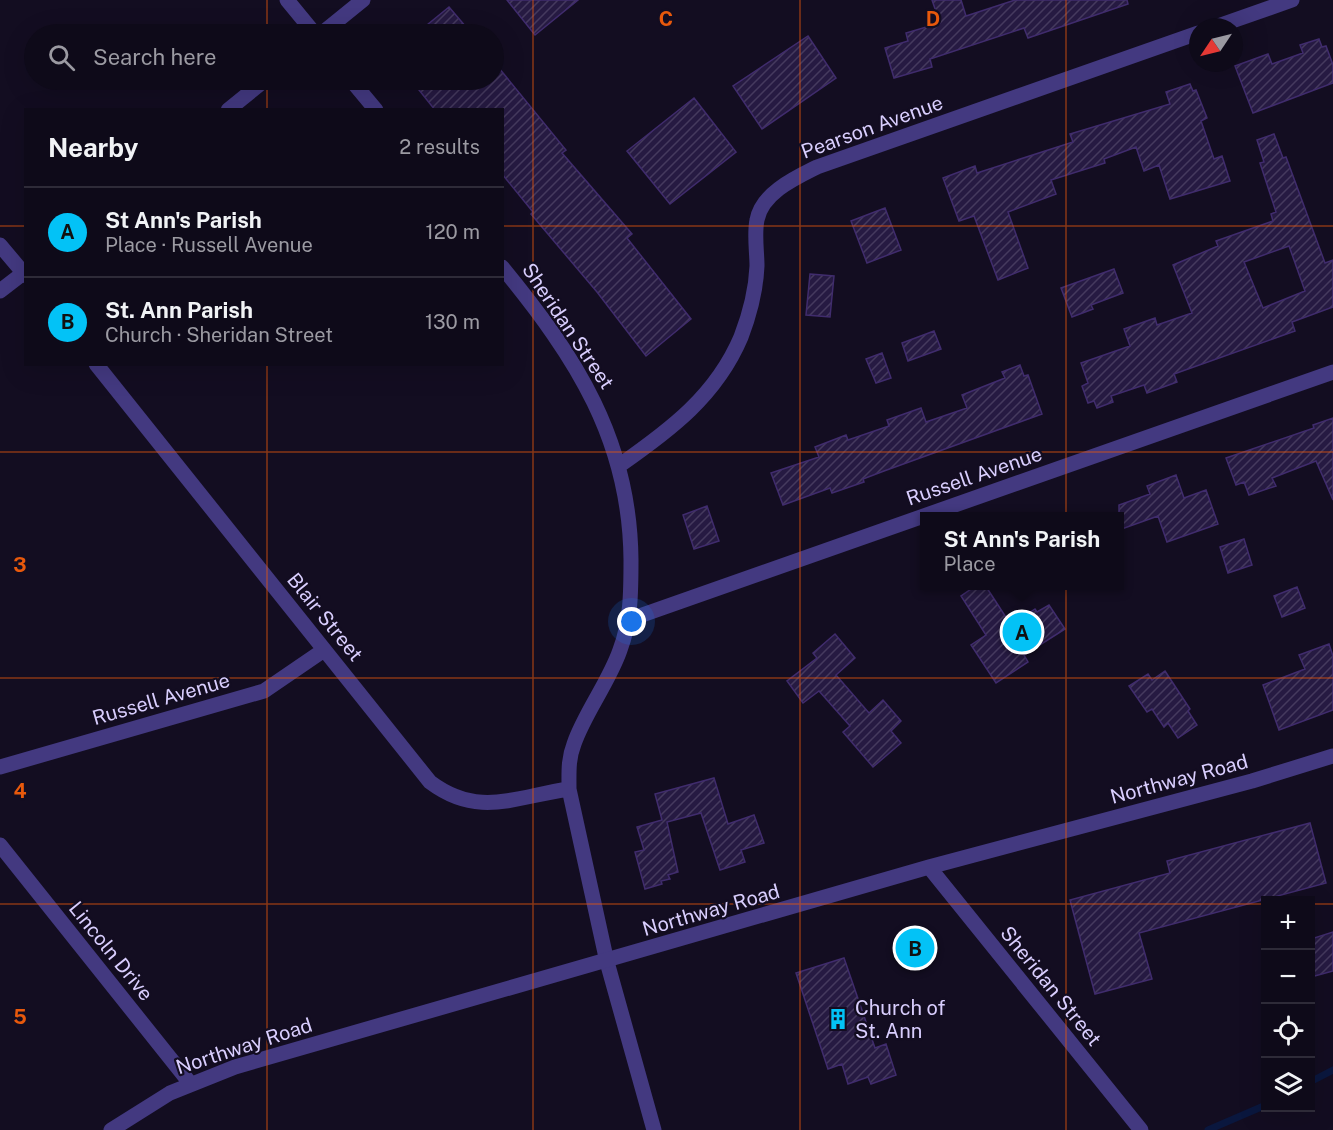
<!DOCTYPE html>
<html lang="en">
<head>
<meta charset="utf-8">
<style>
  :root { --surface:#0e0a19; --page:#171322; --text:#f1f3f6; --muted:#9b9aa2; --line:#2e2b38; --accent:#03c2f6 }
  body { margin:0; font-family:"Public Sans",sans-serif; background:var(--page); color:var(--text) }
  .controls { position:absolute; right:18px; bottom:18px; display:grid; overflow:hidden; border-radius:0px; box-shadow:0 6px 24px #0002 }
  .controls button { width:54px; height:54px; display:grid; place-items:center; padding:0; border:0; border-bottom:2px solid var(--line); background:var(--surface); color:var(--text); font:30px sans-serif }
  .compass { position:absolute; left:1189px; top:18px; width:54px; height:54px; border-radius:50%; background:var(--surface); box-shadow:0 6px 24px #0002; rotate:235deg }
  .you { position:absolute; left:632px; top:622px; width:21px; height:21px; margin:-15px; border:4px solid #fff; border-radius:50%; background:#1a73e8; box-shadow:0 0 0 9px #1a73e833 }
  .badge { display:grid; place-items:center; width:39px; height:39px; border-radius:50%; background:var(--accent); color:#111; font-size:20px; font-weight:700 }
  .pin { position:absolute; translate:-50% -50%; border:3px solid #fff; box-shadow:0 2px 6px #0006 }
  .popup { position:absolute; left:920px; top:512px; width:204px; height:78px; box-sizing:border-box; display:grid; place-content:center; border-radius:0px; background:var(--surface); filter:drop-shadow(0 2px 4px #0005); font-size:20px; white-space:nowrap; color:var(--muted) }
  .popup b { font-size:22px; color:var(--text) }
  .popup::after { content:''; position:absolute; left:50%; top:100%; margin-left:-12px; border:12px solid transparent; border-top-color:var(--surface) }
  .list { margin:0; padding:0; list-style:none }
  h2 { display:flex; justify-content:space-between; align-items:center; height:78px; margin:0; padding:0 24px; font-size:26px }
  h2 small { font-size:20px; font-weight:400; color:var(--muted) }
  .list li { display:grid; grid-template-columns:39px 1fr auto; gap:18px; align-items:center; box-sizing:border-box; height:90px; padding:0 24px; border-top:2px solid var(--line) }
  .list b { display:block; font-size:22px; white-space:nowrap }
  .list p { margin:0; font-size:20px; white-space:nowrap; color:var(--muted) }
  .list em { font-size:20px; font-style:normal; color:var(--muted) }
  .icon { flex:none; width:33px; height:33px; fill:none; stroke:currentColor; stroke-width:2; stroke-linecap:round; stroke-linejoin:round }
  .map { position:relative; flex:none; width:1333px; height:1130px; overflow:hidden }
  .search { position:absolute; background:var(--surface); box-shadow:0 6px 24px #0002; left:24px; top:24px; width:480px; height:66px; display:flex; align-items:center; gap:15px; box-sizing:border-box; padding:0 21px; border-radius:33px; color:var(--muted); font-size:22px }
  .panel { position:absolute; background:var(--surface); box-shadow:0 6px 24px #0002; left:24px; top:108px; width:480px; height:258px; border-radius:0px }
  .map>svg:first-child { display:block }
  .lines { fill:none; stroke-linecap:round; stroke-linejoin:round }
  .stream { stroke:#0a173e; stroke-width:7 }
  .building { fill:url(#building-hatch); stroke:#402c6d; stroke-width:1.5; fill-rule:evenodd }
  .minor { stroke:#433980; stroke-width:15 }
  .tertiary { stroke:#433980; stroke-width:15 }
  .grid { fill:none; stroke:#e8590c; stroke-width:1.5; stroke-opacity:0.55 }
  .labels { text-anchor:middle; stroke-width:4.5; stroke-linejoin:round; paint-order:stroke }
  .street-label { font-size:20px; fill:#d9cefe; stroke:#130d21 }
  .poi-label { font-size:20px; fill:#d9cefe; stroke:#130d21; text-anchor:start }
  .grid-label { font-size:20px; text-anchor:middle; font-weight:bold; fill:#e8590c; stroke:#130d21; stroke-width:4.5; stroke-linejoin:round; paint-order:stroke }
</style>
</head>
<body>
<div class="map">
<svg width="1333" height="1130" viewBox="0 0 1333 1130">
  <defs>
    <pattern id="building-hatch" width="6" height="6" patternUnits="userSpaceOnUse" patternTransform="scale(1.5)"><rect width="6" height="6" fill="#261a42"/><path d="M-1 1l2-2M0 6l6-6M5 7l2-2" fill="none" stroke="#453a5e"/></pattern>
  </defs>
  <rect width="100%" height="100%" fill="#130d21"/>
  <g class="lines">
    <path class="stream" d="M1310,1082L1333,1070
      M1208,1130L1266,1105"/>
  </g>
  <path class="building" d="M507,0H578L535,35Z
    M932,0H961L966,16L1015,0H1127L1128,4L1028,38L1024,28L930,59L932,67L894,78L885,48L908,41L906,33L940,23Z
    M449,7L472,34H416Z
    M808,36L836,78L762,129L733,86Z
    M1319,39L1322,47L1326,46L1333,65V83L1253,113L1235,66L1268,54L1272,64L1303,53L1300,45Z
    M494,62L566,150L562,153L632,234L627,238L691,319L646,356L597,292L531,214L533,212L502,174V110H435L411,80H494Z
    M1190,84L1193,91L1196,90L1207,118L1201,121L1214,159L1222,156L1230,181L1170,199L1159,165L1144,171L1136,147L1104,159L1105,163L1051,180L1056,194L1008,212L1028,268L998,280L974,216L959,221L943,178L975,166L977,173L1073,142L1070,134L1170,104L1166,92Z
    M694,98L736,152L670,204L627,151Z
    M1274,134L1283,158L1286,157L1325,263L1333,260V307L1292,322L1295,331L1174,374L1177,382L1147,393L1144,385L1111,396L1113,402L1097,408L1094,401L1088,403L1082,386L1088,383L1081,363L1130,346L1124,329L1155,318L1157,325L1192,313L1173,265L1218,246L1216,241L1273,221L1271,214L1276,212L1260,163L1264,162L1257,140ZM1289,246L1305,291L1263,308L1244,262Z
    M885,208L901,250L867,263L851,221Z
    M1114,269L1123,293L1091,305L1093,309L1072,317L1061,288Z
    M810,274L834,276L830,317L806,315Z
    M934,331L941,349L908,361L902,343Z
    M882,353L891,378L876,383L866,359Z
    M1020,365L1024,376L1028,375L1042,414L884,471L863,479L864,482L832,493L830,488L783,505L771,473L819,457L815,447L846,435L848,440L889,426L887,420L921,408L926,422L967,408L962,395L1005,378L1002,372Z
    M1333,418V500L1316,461L1272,478L1276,486L1249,495L1244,482L1236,485L1226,458L1314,428L1313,425Z
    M1176,475L1184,498L1206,490L1218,524L1167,542L1158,516L1119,530V505L1150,494L1147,486Z
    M707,506L719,541L694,549L683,515Z
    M1244,539L1252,565L1228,573L1220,547Z
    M977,585H985L1011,625L1035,609L1037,612L1049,605L1065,629L1024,655L1028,662L996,683L971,645L986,635L961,596Z
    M1297,587L1305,608L1282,617L1274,596Z
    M835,634L855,658L836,675L869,713L883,700L901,721L891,731L901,743L873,767L843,732L850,726L819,691L803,703L787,681L817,658L813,653Z
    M1329,644L1333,656V710L1279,730L1263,685L1305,669L1299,655Z
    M1165,671L1190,709L1188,711L1197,725L1178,738L1168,723L1164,727L1152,709L1147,712L1129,686L1148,674L1152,680Z
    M714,778L728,824L754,815L764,843L741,850L745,862L720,870L701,813L667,822L678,872L668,875L670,879L661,881L662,884L645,889L635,852L644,850L637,827L662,820L655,794Z
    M1310,823L1326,883L1139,933L1152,979L1095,994L1070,900L1170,873L1167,861Z
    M1333,932V971L1311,977V939Z
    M844,958L875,1048L886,1044L896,1075L871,1084L868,1077L848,1084L842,1064L828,1069L796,973Z"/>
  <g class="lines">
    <path class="minor" d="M287,0L315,34
      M1215,27L1292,0
      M321,34L363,0
      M351,80L376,110
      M228,110L265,80
      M0,245L26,276
      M502,267C576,357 630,440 631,560C631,591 631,621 620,650C609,682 584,714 574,744C568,759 569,773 569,789L607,962L654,1130
      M0,291L26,271
      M96,364L430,782C478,818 514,797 569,789
      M620,465C670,430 716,396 741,337C749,316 756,289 757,266C757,252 754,234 757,220C762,193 795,178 817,167L1198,33
      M628,620L1333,372
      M0,767L264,691L324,650"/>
    <path class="tertiary" d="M0,845L190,1083
      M929,867L1141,1130
      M111,1130L170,1093L235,1067L929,867L1252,781L1333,756"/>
  </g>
  <path class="grid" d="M267,0V34M533,0V1130M800,0V1130M1066,0V1130M267,80V110M0,226H26M502,226H1333M267,364V1130M0,452H1333M0,678H1333M0,904H1266M1310,904H1333"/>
  <defs>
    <symbol id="building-bare" viewBox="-9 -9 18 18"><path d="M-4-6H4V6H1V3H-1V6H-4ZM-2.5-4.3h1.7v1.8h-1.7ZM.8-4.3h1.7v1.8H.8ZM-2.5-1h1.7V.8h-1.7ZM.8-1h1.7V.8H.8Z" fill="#03c2f6" stroke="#130d21" stroke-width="2.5" paint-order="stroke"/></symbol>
  </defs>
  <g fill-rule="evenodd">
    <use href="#building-bare" x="823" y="1004" width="30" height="30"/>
  </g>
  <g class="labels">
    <g class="street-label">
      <text transform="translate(872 127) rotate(-20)" y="7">Pearson Avenue</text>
      <text transform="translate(568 326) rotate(56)" y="7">Sheridan Street</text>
      <text transform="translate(974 476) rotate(-19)" y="7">Russell Avenue</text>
      <text transform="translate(325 617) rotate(51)" y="7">Blair Street</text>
      <text transform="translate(161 699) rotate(-16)" y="7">Russell Avenue</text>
      <text transform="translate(1179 779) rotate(-15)" y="7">Northway Road</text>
      <text transform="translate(711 910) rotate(-16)" y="7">Northway Road</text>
      <text transform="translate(111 951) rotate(51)" y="7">Lincoln Drive</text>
      <text transform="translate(1051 986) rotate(51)" y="7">Sheridan Street</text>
      <text transform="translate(244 1046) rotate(-18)" y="7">Northway Road</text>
    </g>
    <g class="poi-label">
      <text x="855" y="1015">Church of<tspan x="855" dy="23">St. Ann</tspan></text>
    </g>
  </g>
  <g class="grid-label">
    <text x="666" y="26">C</text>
    <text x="933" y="26">D</text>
    <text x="20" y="572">3</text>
    <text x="20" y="798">4</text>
    <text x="20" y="1024">5</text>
  </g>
</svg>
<div class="controls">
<button>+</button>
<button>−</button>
<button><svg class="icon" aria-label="locate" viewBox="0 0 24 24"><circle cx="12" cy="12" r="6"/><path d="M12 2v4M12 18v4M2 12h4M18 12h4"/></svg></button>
<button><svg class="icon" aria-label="layers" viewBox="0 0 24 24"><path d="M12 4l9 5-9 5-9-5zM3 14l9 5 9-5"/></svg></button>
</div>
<svg class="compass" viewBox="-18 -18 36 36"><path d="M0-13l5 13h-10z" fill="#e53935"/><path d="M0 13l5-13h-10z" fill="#9b9aa2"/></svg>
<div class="you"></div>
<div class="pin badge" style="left:1022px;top:632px">A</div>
<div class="popup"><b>St Ann's Parish</b>Place</div>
<div class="pin badge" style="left:915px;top:948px">B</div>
<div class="search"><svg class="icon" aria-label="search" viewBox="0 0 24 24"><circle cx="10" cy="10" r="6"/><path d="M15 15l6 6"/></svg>Search here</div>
<section class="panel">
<h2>Nearby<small>2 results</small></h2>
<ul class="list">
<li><span class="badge">A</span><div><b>St Ann's Parish</b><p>Place · Russell Avenue</p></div><em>120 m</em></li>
<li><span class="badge">B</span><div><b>St. Ann Parish</b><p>Church · Sheridan Street</p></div><em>130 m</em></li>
</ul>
</section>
</div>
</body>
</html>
